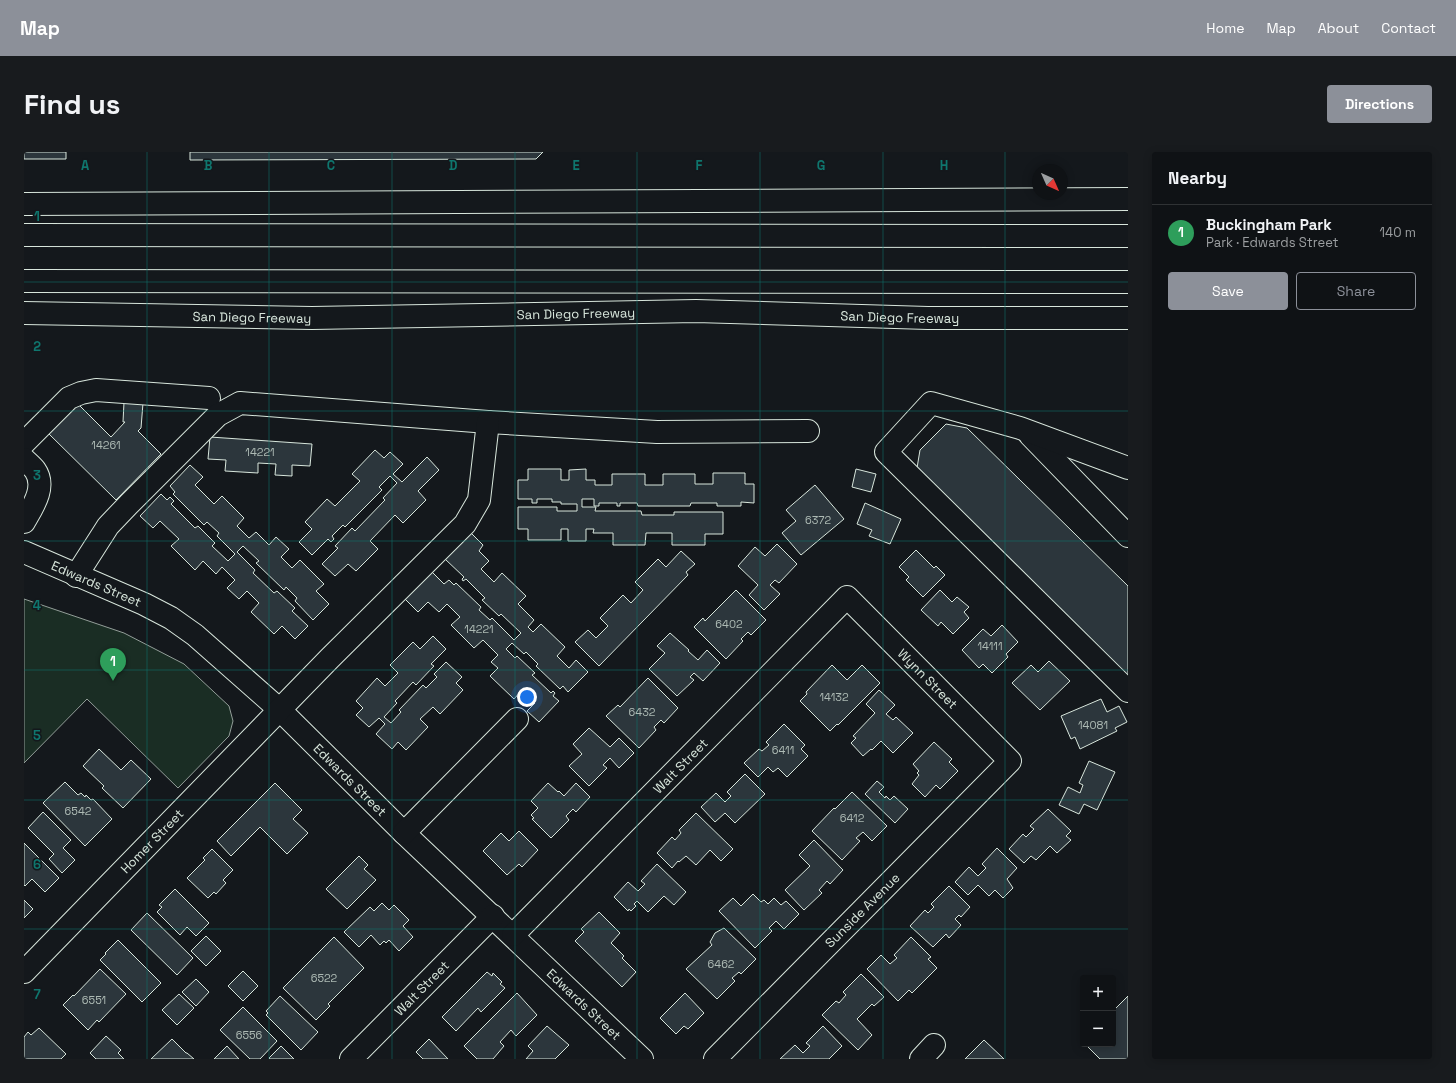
<!DOCTYPE html>
<html lang="en">
<head>
<meta charset="utf-8">
<style>
  :root { --surface:#0f1215; --page:#181b1e; --text:#f1f3f6; --muted:#9b9ea0; --line:#2f3234; --accent:#8c9099 }
  body { margin:0; font-family:"Space Grotesk",sans-serif; background:var(--page); color:var(--text) }
  .controls { position:absolute; right:12px; bottom:12px; display:grid; overflow:hidden; border-radius:4px; box-shadow:0 2px 10px #0003 }
  .controls button { width:36px; height:36px; display:grid; place-items:center; padding:0; border:0; border-bottom:1px solid var(--line); background:var(--surface); color:var(--text); font:20px sans-serif }
  .compass { position:absolute; left:1008px; top:12px; width:36px; height:36px; border-radius:50%; background:var(--surface); box-shadow:0 2px 10px #0003; rotate:135deg }
  .you { position:absolute; left:503px; top:545px; width:14px; height:14px; margin:-10px; border:3px solid #fff; border-radius:50%; background:#1a73e8; box-shadow:0 0 0 6px #1a73e833 }
  .badge { display:grid; place-items:center; width:26px; height:26px; border-radius:50%; background:var(--accent); color:#fff; font-size:13px; font-weight:700 }
  .pin { position:absolute; translate:-50% -33px; filter:drop-shadow(0 1px 2px #0008) }
  .pin::after { content:''; position:absolute; top:21px; width:14px; height:12px; background:inherit; clip-path:polygon(0 0,100% 0,50% 100%) }
  .list { margin:0; padding:0; list-style:none }
  h2 { display:flex; justify-content:space-between; align-items:center; height:52px; margin:0; padding:0 16px; font-size:17px }
  h2 small { font-size:13px; font-weight:400; color:var(--muted) }
  .list li { display:grid; grid-template-columns:26px 1fr auto; gap:12px; align-items:center; box-sizing:border-box; height:56px; padding:0 16px; border-top:1px solid var(--line) }
  .list b { display:block; font-size:15px; white-space:nowrap }
  .list p { margin:0; font-size:13px; white-space:nowrap; color:var(--muted) }
  .list em { font-size:13px; font-style:normal; color:var(--muted) }
  .actions { display:flex; gap:8px; padding:12px 16px }
  .actions a { flex:1; padding:9px 0; border:1px solid var(--accent); border-radius:4px; text-align:center; font-size:14px; color:var(--accent) }
  .actions .main { background:var(--accent); color:#fff }
  .map { position:relative; flex:none; width:1104px; height:907px; overflow:hidden; border-radius:4px }
  header { display:flex; align-items:center; gap:24px; box-sizing:border-box; height:56px; padding:0 20px; background:var(--accent); color:#fff }
  header strong { font-size:19px }
  nav { display:flex; gap:22px; margin-inline-start:auto; font-size:14px }
  .intro { display:flex; align-items:center; justify-content:space-between; box-sizing:border-box; height:96px; padding:0 24px }
  h1 { margin:0; font-size:28px }
  .button { padding:10px 18px; border-radius:4px; background:var(--accent); color:#fff; font-size:14px; font-weight:700 }
  main { display:flex; gap:24px; padding:0 24px }
  aside { flex:1; background:var(--surface); border-radius:4px; box-shadow:0 2px 10px #0003 }
  .map>svg:first-child { display:block }
  .green { fill:#1a2d24; stroke:#939e99 }
  .building { fill:#2c363c; stroke:#d8e6dc }
  .lines { fill:none; stroke-linecap:round; stroke-linejoin:round }
  .minor-casing { stroke:#d8e6dc; stroke-width:24 }
  .highway-casing { stroke:#d8e6dc; stroke-width:24 }
  .minor { stroke:#14181c; stroke-width:22 }
  .highway { stroke:#14181c; stroke-width:22 }
  .grid { fill:none; stroke:#0f766e; stroke-width:1; stroke-opacity:0.55 }
  .labels { text-anchor:middle; stroke-width:3; stroke-linejoin:round; paint-order:stroke }
  .number-label { font-size:11px; fill:#adbab4 }
  .street-label { font-size:13px; fill:#d8e6dc; stroke:#14181c }
  .grid-label { font-size:13px; text-anchor:middle; font-weight:bold; fill:#0f766e; stroke:#14181c; stroke-width:3; stroke-linejoin:round; paint-order:stroke }
</style>
</head>
<body>
<header>
<strong>Map</strong>
<nav><a>Home</a><a>Map</a><a>About</a><a>Contact</a></nav>
</header>
<div class="intro"><h1>Find us</h1><a class="button">Directions</a></div>
<main>
<div class="map">
<svg width="1104" height="907" viewBox="0 0 1104 907">
  <rect width="100%" height="100%" fill="#14181c"/>
  <path class="green" d="M0,447L100,481L160,512L205,554L209,569L205,584L154,636L63,547L0,611Z"/>
  <path class="building" d="M0,0H42V7H0Z
    M166,0H519L512,7L166,8Z
    M100,250L119,251L117,276L114,279L137,302L92,348L24,281L53,251L87,285L101,270H99Z
    M922,272L943,276L1104,434V524L893,316L896,298Z
    M186,285L288,292L286,314L268,313V324L251,323L252,312L234,311V321L201,319L202,308L184,307Z
    M351,298L360,306L366,300L379,312L369,322L378,330L403,305L415,318L394,339L402,348L379,371L371,363L346,389L354,397L332,419L324,412L311,424L298,412L314,396L311,394L328,376L331,379L361,348L359,346L373,331L366,324L355,335L358,338L321,375L319,373L308,384L310,387L307,390L304,387L288,403L275,390L288,377L281,370L303,347L311,354L336,329L328,322Z
    M166,313L179,325L171,333L190,352L198,344L220,366L213,374L225,386L232,380L245,393L252,385L265,397L257,405L268,416L276,408L300,432L292,439L305,452L289,468L271,449L273,446L262,435L260,438L232,411L235,409L219,394L213,400L231,418L229,421L250,441L253,439L271,456L268,459L284,474L271,487L258,474L250,482L227,460L235,451L223,439L215,447L203,436L211,428L198,415L192,422L179,409L171,418L147,394L155,387L136,369L129,376L116,364L137,342L143,348L146,345L150,349L147,352L171,376L174,374L191,391L188,394L204,409L211,402L193,384L195,381L183,370L180,373L149,342L151,340L146,334Z
    M504,317H537V328H545V318L562,317V328H571V333H588V322H621V333H639V322H671V332H689V321H721V332H730V351L717,350V354H693V351H667L666,354H614L613,351H596V354H593V351H575V354H570V347H558V355H572L571,359H617L618,363H650V360H699V382H681V393H648V381H622L621,393H589V381H569L570,377H562V389H544V377H537V388H504V377H494V355H533V359H553V352H537V350H528V347H513V351H508V347H494V328H504Z
    M832,317L852,322L847,340L828,335Z
    M791,333L820,367L777,403L758,381L772,369L762,358Z
    M841,351L877,367L866,392L845,384L848,378L833,372Z
    M447,381L459,393L455,399L465,409L457,417L470,430L478,421L502,444L494,452L510,468L504,475L509,480L517,472L541,495L533,504L545,516L552,508L564,520L544,540L539,534L536,537L512,514L514,512L502,500L500,502L488,491L482,497L491,506L493,504L511,521L508,523L527,541L529,539L531,541L529,544L535,549L515,570L503,559L511,551L498,538L490,547L466,524L474,516L467,510L474,503L459,488L450,496L427,473L436,465L423,452L415,460L404,450L394,460L381,447L408,420L420,432L425,428L430,433L432,431L457,455L455,458L466,468L468,466L490,488L497,481L477,462L475,464L458,448L461,446L442,427L439,429L438,427L440,425L421,407Z
    M753,392L773,412L755,431L751,428L746,433L756,442L740,458L725,443L734,433L714,414L731,395L741,404Z
    M892,398L910,416L912,414L921,423L899,445L882,428L885,425L875,415Z
    M657,399L671,412L662,420L664,423L575,514L551,490L564,478L572,486L584,474L576,466L599,443L607,451L619,438L611,430L634,407L642,415Z
    M712,438L742,468L727,483L724,480L717,487L719,489L702,507L670,475L679,466L681,469Z
    M916,438L928,450L933,445L945,455L940,460L945,466L929,482L917,470L914,474L897,458Z
    M978,473L994,490L982,502L984,505L968,521L959,512L955,516L938,498L959,477L967,484Z
    M646,481L665,498L664,499L674,508L683,498L696,511L679,529L670,521L666,525L670,528L653,544L625,517L641,501L633,494Z
    M409,484L422,497L407,512L410,514L392,533L389,530L371,549L373,551L360,565L367,571L377,560L375,558L399,533L402,536L413,525L410,522L422,510L438,525L432,531L439,538L416,562L409,555L396,567L404,575L382,598L374,590L368,597L352,582L361,572L355,566L345,575L332,563L339,556L332,549L353,526L361,534L374,521L366,513L389,490L396,497Z
    M1025,509L1046,529L1016,558L988,531L1007,513L1014,520Z
    M808,513L823,528L838,513L856,531L814,573L813,572L806,579L776,549L783,542L782,540Z
    M624,526L654,556L640,571L637,568L630,575L632,578L615,596L582,564L594,553L596,555Z
    M855,538L871,553L862,562L869,568L872,565L889,581L869,601L857,589L848,598L847,597L839,604L827,591L832,586L829,584L851,561L842,552Z
    M1077,547L1083,560L1095,554L1103,570L1091,576L1093,579L1056,597L1051,585L1047,587L1037,564Z
    M760,572L781,593L777,597L784,604L763,625L754,616L749,620L744,615L734,625L720,611L735,597L738,599L745,593L742,590Z
    M565,576L586,595L595,586L610,601L595,616L586,606L579,613L583,616L565,634L545,614L558,602L549,592Z
    M910,590L928,607L925,610L934,619L916,637L912,633L901,645L888,632L895,623L893,621L895,619L889,612Z
    M75,597L97,618L107,608L127,627L99,656L78,636L80,634L59,614Z
    M1065,609L1091,620L1073,658L1060,652L1055,662L1035,653L1044,635L1056,641L1059,633L1055,631Z
    M721,622L741,642L711,671L701,661L691,670L677,655L692,641L701,650L707,644L703,640Z
    M853,629L860,635L855,640L861,646L862,644L866,648L870,644L884,657L871,671L841,642Z
    M41,630L54,643L57,641L61,645L62,643L67,648L69,647L88,667L61,694L19,651Z
    M251,631L278,658L269,667L284,681L263,702L236,675L207,704L193,689Z
    M524,631L534,640L535,639L540,644L552,631L566,645L552,660L549,657L542,664L545,668L527,686L508,667L510,666L507,663L514,656L507,649Z
    M828,640L863,674L848,689L839,680L832,686L836,689L818,708L788,679L810,656L811,657Z
    M1024,657L1047,679L1042,684L1047,688L1033,701L1026,694L1012,708L1007,704L1000,711L985,697L999,682L1002,685L1010,677L1006,674Z
    M19,660L47,688L39,696L51,708L38,721L25,707L30,702L4,676Z
    M672,661L709,697L697,709L686,698L672,713L662,704L655,710L654,709L648,716L633,701L648,685L651,688L657,681L655,678Z
    M495,679L514,698L498,715L495,712L483,723L459,699L477,681L485,689Z
    M790,688L819,718L806,732L803,729L795,738L798,741L780,758L761,738L786,714L775,703Z
    M0,691L35,726L21,740L8,727L1,734L0,733Z
    M973,696L993,716L983,727L989,736L979,746L971,738L965,744L954,733L944,743L931,730L945,715L954,724L962,716L958,712Z
    M188,697L209,718L199,728L202,731L192,742L190,740L184,746L163,726L181,708L179,706Z
    M335,704L344,713L340,717L352,728L323,757L302,737Z
    M633,712L662,740L650,753L640,744L624,760L613,749L610,752L612,754L607,759L605,757L604,759L590,745L604,730L614,739L621,732L617,729Z
    M925,734L946,755L937,765L935,763L931,767L937,773L925,786L922,782L909,795L886,774L901,758L904,761L910,755L907,752Z
    M151,737L185,771L172,784L163,775L156,783L133,760L138,755L135,753Z
    M729,742L737,750L740,748L744,752L750,746L757,753L762,749L775,762L760,777L752,769L745,776L748,779L731,796L695,759L709,746L717,754Z
    M0,748L9,757L0,766Z
    M358,751L365,758L370,753L385,768L379,774L389,785L375,799L365,788L362,791L360,789L356,793L347,783L335,795L320,780L346,755L350,759Z
    M575,760L596,781L587,791L600,804L598,806L612,820L598,835L551,789L560,780L557,777Z
    M123,761L169,806L153,823L107,778Z
    M700,776L732,807L717,822L715,820L708,826L711,829L693,847L662,817L688,793L686,790L691,781Z
    M182,784L197,799L182,814L167,799Z
    M310,785L340,816L304,852L306,854L292,868L259,836Z
    M887,785L907,805L904,807L913,816L888,841L885,838L874,849L843,817L857,803L866,812L873,806L870,803Z
    M94,788L137,831L118,850L76,808L82,802L81,801Z
    M76,817L102,842L75,870L73,868L64,878L39,853L49,843L50,844Z
    M219,819L234,834L219,849L204,834Z
    M463,820L468,824L469,821L478,830L476,832L481,836L457,860L454,856L432,879L418,865Z
    M837,822L860,845L850,854L848,852L833,867L848,883L834,898L798,863L812,849L815,851L822,843L819,840Z
    M172,827L185,840L172,854L158,840Z
    M493,841L513,863L492,884L487,878L476,890L480,894L469,907H453L440,894Z
    M661,841L680,861L664,877L660,874L652,882L636,866Z
    M155,842L170,856L153,873L138,858Z
    M256,844L294,880L277,898L242,863L244,861L242,859Z
    M1104,844V907H1076L1061,892H1089V859Z
    M219,855L253,889L236,907H226L196,878Z
    M523,874L545,893L531,907H502L509,899L504,894Z
    M799,874L818,894L805,907H756L771,893L779,901L786,894L782,891Z
    M15,876L42,902L37,907H0V885L4,880L7,883Z
    M82,884L97,898L94,901L100,907H72L66,901Z
    M148,887L162,901H163L170,907H127Z
    M405,887L424,907H399L392,900Z
    M960,888L980,907H941Z
    M203,894L215,907H190Z
    M257,894L270,907H246L245,906Z"/>
  <g class="lines">
    <defs>
      <g id="minor">
        <path d="M1006,283L1104,384"/>
        <path d="M0,291L45,246L57,241L72,238L185,246"/>
        <path d="M0,307C4,311 8,314 11,318C23,335 8,356 0,370"/>
        <path d="M1104,316L996,276L907,251L862,300L1104,539"/>
        <path id="s1" d="M0,400L120,452L147,466L171,483L256,558L380,681L618,907"/>
        <path d="M52,424L84,374L105,352L194,263L216,251L464,270L633,280L784,279"/>
        <path d="M380,681L493,567"/>
        <path id="s2" d="M489,783L823,445L986,609L691,907"/>
        <path id="s3" d="M0,820L306,506L441,372L455,348L464,270"/>
        <path id="s4" d="M327,907L469,764"/>
        <path d="M897,907L910,893"/>
      </g>
      <g id="highway">
        <path d="M0,52L1104,47"/>
        <path d="M0,83L1104,84"/>
        <path d="M0,129L1104,130"/>
        <path id="s5" d="M0,161L288,166L672,159L904,166H1104"/>
      </g>
    </defs>
    <use href="#minor" class="minor-casing"/>
    <use href="#highway" class="highway-casing"/>
    <use href="#minor" class="minor"/>
    <use href="#highway" class="highway"/>
  </g>
  <path class="grid" d="M123,0V907M245,0V907M368,0V907M491,0V907M613,0V907M736,0V907M859,0V907M981,0V907M0,130H1104M0,259H1104M0,389H1104M0,518H1104M0,648H1104M0,777H1104"/>
  <g class="labels">
    <g class="number-label">
      <text x="82" y="297">14261</text>
      <text x="236" y="304">14221</text>
      <text x="794" y="372">6372</text>
      <text x="705" y="476">6402</text>
      <text x="455" y="481">14221</text>
      <text x="966" y="498">14111</text>
      <text x="810" y="549">14132</text>
      <text x="618" y="564">6432</text>
      <text x="1069" y="577">14081</text>
      <text x="759" y="602">6411</text>
      <text x="54" y="663">6542</text>
      <text x="828" y="670">6412</text>
      <text x="697" y="816">6462</text>
      <text x="300" y="830">6522</text>
      <text x="70" y="852">6551</text>
      <text x="225" y="887">6556</text>
    </g>
    <g class="street-label">
      <text dy="5" stroke="none"><textPath href="#s5" startOffset="552">San Diego Freeway</textPath></text>
      <text dy="5" stroke="none"><textPath href="#s5" startOffset="876">San Diego Freeway</textPath></text>
      <text dy="5" stroke="none"><textPath href="#s5" startOffset="228">San Diego Freeway</textPath></text>
      <text dy="5" stroke="none"><textPath href="#s1" startOffset="79">Edwards Street</textPath></text>
      <text dy="5" stroke="none"><textPath href="#s2" startOffset="590">Wynn Street</textPath></text>
      <text dy="5" stroke="none"><textPath href="#s2" startOffset="238">Walt Street</textPath></text>
      <text dy="5" stroke="none"><textPath href="#s1" startOffset="403">Edwards Street</textPath></text>
      <text dy="5" stroke="none"><textPath href="#s3" startOffset="183">Homer Street</textPath></text>
      <text transform="translate(838 758) rotate(-45)" y="5">Sunside Avenue</text>
      <text dy="5" stroke="none"><textPath href="#s4" startOffset="100">Walt Street</textPath></text>
      <text dy="5" stroke="none"><textPath href="#s1" startOffset="727">Edwards Street</textPath></text>
    </g>
  </g>
  <g class="grid-label">
    <text x="61" y="18">A</text>
    <text x="184" y="18">B</text>
    <text x="307" y="18">C</text>
    <text x="429" y="18">D</text>
    <text x="552" y="18">E</text>
    <text x="675" y="18">F</text>
    <text x="797" y="18">G</text>
    <text x="920" y="18">H</text>
    <text x="13" y="69">1</text>
    <text x="13" y="199">2</text>
    <text x="13" y="328">3</text>
    <text x="13" y="458">4</text>
    <text x="13" y="588">5</text>
    <text x="13" y="717">6</text>
    <text x="13" y="847">7</text>
  </g>
</svg>
<div class="controls">
<button>+</button>
<button>−</button>
</div>
<svg class="compass" viewBox="-18 -18 36 36"><path d="M0-13l5 13h-10z" fill="#e53935"/><path d="M0 13l5-13h-10z" fill="#9b9ea0"/></svg>
<div class="you"></div>
<div class="pin badge" style="left:89px;top:529px;background:#2e9e5b">1</div>
</div>
<aside>
<h2>Nearby<small></small></h2>
<ul class="list">
<li><span class="badge" style="background:#2e9e5b">1</span><div><b>Buckingham Park</b><p>Park · Edwards Street</p></div><em>140 m</em></li>
</ul>
<div class="actions"><a class="main">Save</a><a>Share</a></div>
</aside>
</main>
</body>
</html>
